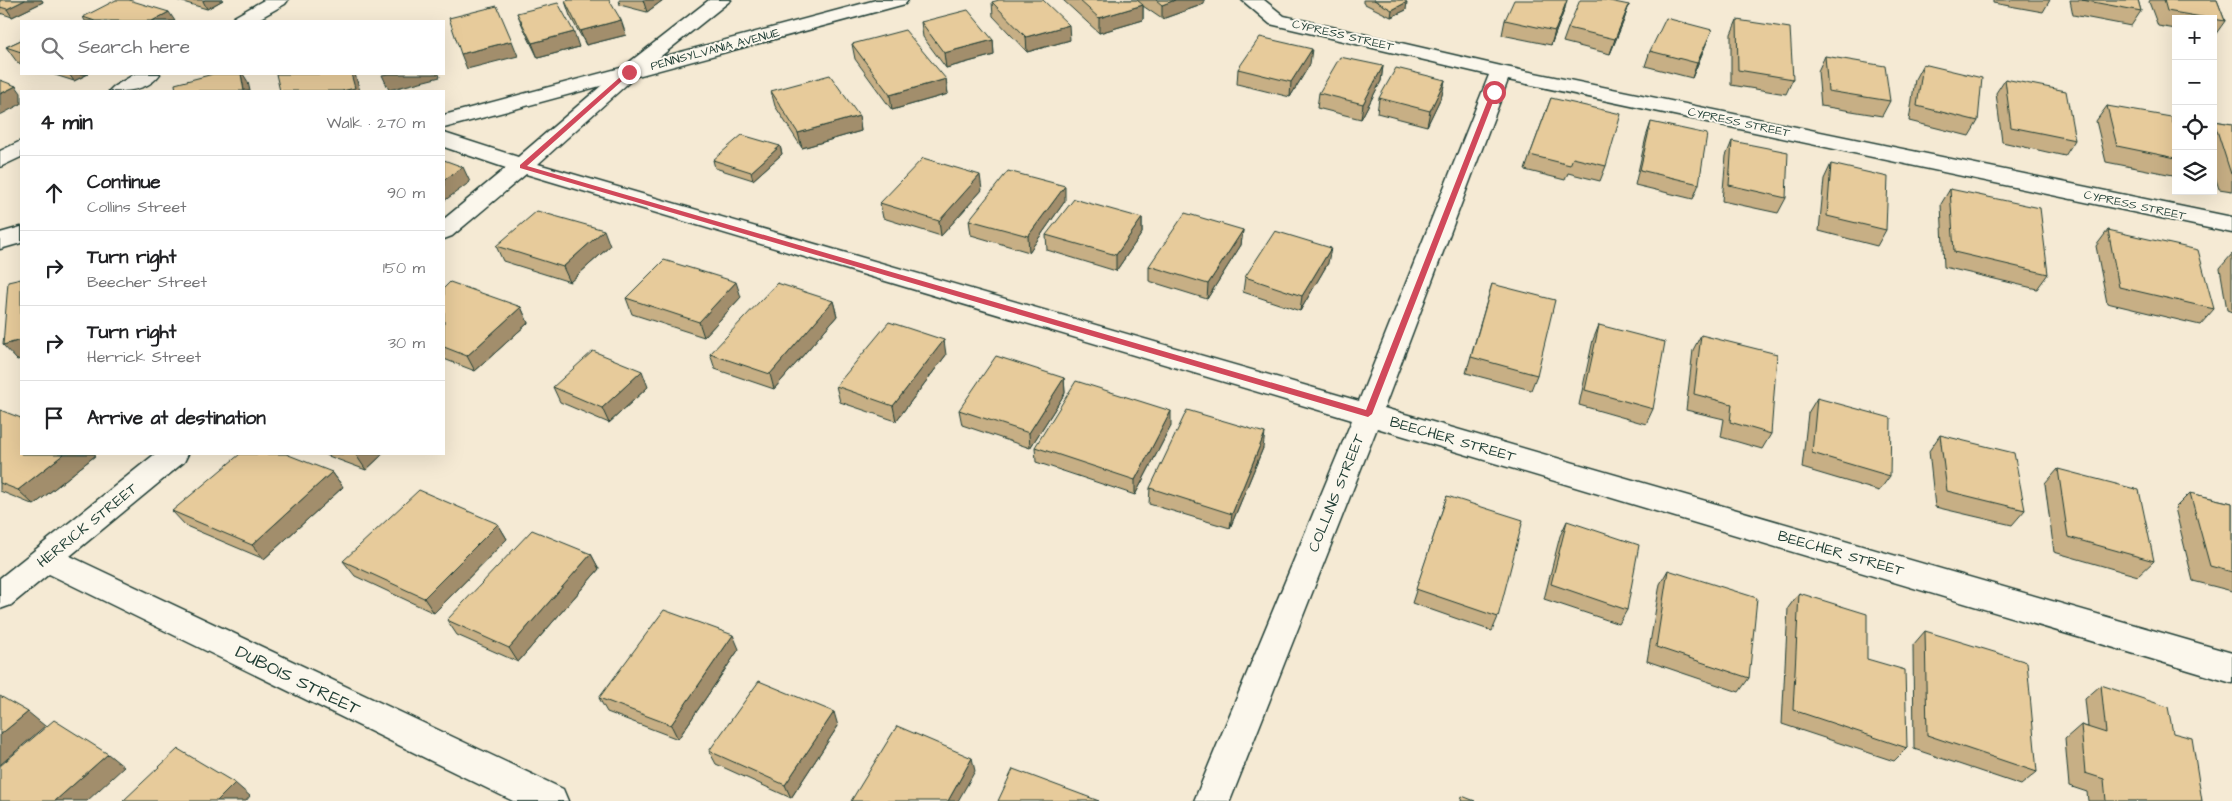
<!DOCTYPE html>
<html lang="en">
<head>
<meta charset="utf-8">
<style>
  :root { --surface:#fff; --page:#f2f2f2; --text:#202124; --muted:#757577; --line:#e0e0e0 }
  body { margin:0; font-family:"Architects Daughter",sans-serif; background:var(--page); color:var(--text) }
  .controls { position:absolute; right:15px; top:15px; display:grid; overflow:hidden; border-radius:0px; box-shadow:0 5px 20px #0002 }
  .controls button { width:45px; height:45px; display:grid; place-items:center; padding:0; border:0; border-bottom:1px solid var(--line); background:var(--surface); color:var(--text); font:25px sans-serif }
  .stop { position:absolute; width:15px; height:15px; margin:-11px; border:4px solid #d1495b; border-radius:50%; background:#fff }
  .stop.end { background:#d1495b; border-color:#fff; box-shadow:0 1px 5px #0008 }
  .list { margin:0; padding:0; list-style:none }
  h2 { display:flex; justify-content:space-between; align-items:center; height:65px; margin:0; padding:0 20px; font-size:21px }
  h2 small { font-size:16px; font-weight:400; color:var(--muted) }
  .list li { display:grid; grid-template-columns:32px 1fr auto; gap:15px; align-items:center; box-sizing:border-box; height:75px; padding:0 20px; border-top:1px solid var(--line) }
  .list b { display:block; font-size:19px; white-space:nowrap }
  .list p { margin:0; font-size:16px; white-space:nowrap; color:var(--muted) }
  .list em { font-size:16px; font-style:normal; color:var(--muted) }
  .icon { flex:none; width:28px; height:28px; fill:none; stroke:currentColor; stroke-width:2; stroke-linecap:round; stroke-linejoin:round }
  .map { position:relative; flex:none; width:2232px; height:801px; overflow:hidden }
  .search { position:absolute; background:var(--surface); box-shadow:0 5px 20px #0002; left:20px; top:20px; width:425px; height:55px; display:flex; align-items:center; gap:12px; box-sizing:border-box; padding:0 18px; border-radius:0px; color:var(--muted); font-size:19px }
  .panel { position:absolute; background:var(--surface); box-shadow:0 5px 20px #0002; left:20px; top:90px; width:425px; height:365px; border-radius:0px }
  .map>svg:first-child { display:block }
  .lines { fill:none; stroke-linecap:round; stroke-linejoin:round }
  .minor-casing { stroke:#1f3d34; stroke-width:3 }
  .major-casing { stroke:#1f3d34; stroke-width:3 }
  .minor { fill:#fbf7ec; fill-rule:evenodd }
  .major { fill:#fbf7ec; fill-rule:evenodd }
  .wall { fill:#c7af85; stroke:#1f3d34 }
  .shaded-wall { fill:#a28e6c; stroke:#1f3d34 }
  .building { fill:#e7cb9b; stroke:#1f3d34 }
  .route { fill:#d1495b }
  .labels { text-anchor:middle; stroke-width:4; stroke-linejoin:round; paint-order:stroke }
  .far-street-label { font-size:12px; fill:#1f3d34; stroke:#fbf7ec }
  .street-label { font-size:15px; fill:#1f3d34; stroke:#fbf7ec }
  .near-street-label { font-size:18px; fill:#1f3d34; stroke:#fbf7ec }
</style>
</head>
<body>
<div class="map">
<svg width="2232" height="801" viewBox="0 0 2232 801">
  <rect width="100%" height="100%" fill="#f5ead4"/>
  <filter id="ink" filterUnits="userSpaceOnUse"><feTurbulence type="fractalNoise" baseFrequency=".02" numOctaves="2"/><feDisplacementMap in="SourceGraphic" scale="10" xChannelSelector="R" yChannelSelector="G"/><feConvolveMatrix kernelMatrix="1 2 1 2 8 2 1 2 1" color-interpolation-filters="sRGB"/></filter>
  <g filter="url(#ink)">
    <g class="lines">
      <defs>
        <path id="minor" d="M264,0H288L285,4L255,21H231L234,17Z
          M709,0H731L636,76L538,164L1359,401L1489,75L1270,24L1242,0H1264L1284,16L1501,66L2232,217V233L1508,80L1384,408L2232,653V683L1377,428L1230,801H1194L1352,420L526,174L452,236L444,239V219L506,168L444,147V133L518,157L622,68Z
          M135,74H160C149,90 127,92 109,91L113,87Z
          M21,141V157L0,167V151Z
          M155,454H188L184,462L70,556L563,789L568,801H513L49,574L11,605L0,609V578Z"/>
        <path id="major" d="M876,0H908L905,4L444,128V115Z
          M21,227V243L0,249V233Z"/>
      </defs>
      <use href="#minor" class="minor-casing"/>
      <use href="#major" class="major-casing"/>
      <use href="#minor" class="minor"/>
      <use href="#major" class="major"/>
    </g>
    <path class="wall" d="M0,0H42L43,2L12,17L0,13Z
      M176,0H223L207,9Z
      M619,0H663L647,12L620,5Z
      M1063,0H1204V4L1162,19L1143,6V20L1099,33Z
      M1363,0H1403L1406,10L1391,17L1363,3Z
      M1993,0H2050L2043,12L1993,3Z
      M2070,0H2138L2141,11L2131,26L2073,15Z
      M2150,0H2217L2225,21L2215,35H2213V19H2176V29L2158,26L2149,2Z
      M565,1L626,35L586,45L570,16Z
      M992,2L1070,40L1027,52L993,16Z
      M1629,5L1624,20L1610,54L1563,42L1568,28Z
      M1565,8L1551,45L1502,35L1505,20Z
      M517,13L579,47L538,58L523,27Z
      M83,17L175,21H85Z
      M1737,20L1793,79L1786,94L1731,85V34Z
      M921,22L993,40L994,55L946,68L923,37Z
      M21,40V64L17,62L6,47Z
      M852,44L946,79L948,94L892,110L855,59Z
      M1706,44L1692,78L1645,66L1650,51Z
      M1825,56L1890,101L1882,116L1821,106L1818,71Z
      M1310,64L1290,97L1237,84L1238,69Z
      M1923,64L1978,121L1969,136L1909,121L1915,79Z
      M1383,66L1381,81L1361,119L1317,108L1319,93Z
      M52,74H88L74,81Z
      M2005,79L2075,140L2065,156L2002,142L1996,93Z
      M1445,80L1442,95L1427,126L1377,113L1379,98Z
      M771,91L859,116L861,131L802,148L775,106Z
      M1551,98L1606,166L1600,181L1568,173L1565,180L1525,170L1530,155Z
      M2107,106L2176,132V171L2173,175L2106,162L2096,121Z
      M2214,121L2232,124V191L2219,189L2213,170V122Z
      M1651,122L1699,184L1693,199L1635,185L1646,137Z
      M1732,141L1786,198L1778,213L1722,201L1726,156Z
      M780,146L782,154L753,180L715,168L713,160Z
      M1831,164L1886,230L1877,246L1819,231L1824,179Z
      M1950,189L2048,274L2037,289L1944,267L1941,204Z
      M982,190L941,236L883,218L880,203Z
      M1065,201L1029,252L971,235L969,220Z
      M1142,218V233L1116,271L1047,250L1046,235Z
      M1243,230L1241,245L1207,299L1149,281V266Z
      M2108,230L2214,309L2200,325L2107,303L2096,246Z
      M496,246H610L570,282L503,261Z
      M2232,254V312L2227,310L2220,268Z
      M1328,263L1300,311L1243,292L1245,277Z
      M1492,284L1537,375L1531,390L1466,373Z
      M444,288L521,307L528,323L475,371L444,359Z
      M741,297L704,337L632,314L626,298Z
      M833,301L837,316L774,389L715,369L710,354Z
      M1599,325L1653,409L1646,424L1579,405L1593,340Z
      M1701,335L1771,434L1762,449L1721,437L1724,419L1686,410L1693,350Z
      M946,355L896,421L840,402L836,386Z
      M1064,378L1065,393L1030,448L962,425L959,410Z
      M553,387H648L609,423L560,402Z
      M1817,398L1890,476L1879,491L1802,468L1808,413Z
      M0,410L21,454H94L96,455L34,505L0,491Z
      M1171,426L1135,495L1036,462L1035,447Z
      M1940,435L2025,510L2012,525L1935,507L1929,451Z
      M1263,448L1230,528L1149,504L1150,488Z
      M323,454H383L366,470Z
      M2058,469L2154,561L2138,576L2054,552L2045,484Z
      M332,472L343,487L264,559L186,526L172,511Z
      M2190,493L2232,503V591L2193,581L2175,508Z
      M1447,496L1498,617L1492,631L1412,603Z
      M1567,521L1627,610L1619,624L1544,599L1560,536Z
      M498,524L507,539L434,613L355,576L343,561Z
      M591,554L599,569L518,662L457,635L447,620Z
      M1668,570L1749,678L1739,692L1647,661L1660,584Z
      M1799,593L1867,659L1907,748L1894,761L1782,724L1788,608Z
      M1925,631L2037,772L2021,785L1914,749L1913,645Z
      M739,649L678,739L607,712L599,698Z
      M2101,685L2173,733L2202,801H2088L2087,792L2069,786L2065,739L2081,725L2088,727L2085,699Z
      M838,726L791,798L716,764L709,751Z"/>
    <path class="shaded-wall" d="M25,0H42L43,2L12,17L7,9Z
      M205,0H223L207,9L203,1Z
      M643,0H663L647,12Z
      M1175,0H1204V4L1162,19V5Z
      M1567,0L1565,8L1551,45L1555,31Z
      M1407,2L1406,10L1391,17L1392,10Z
      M1143,5V20L1099,33V18Z
      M1629,5L1624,20L1610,54L1615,39Z
      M169,12L175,21H152Z
      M621,20L626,35L586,45L580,31Z
      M1069,25L1070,40L1027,52L1026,37Z
      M1712,30L1706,44L1692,78L1697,63Z
      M574,32L579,47L538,58L532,43Z
      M993,40L994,55L946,68L944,53Z
      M512,41L518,56L467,69L461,54Z
      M1312,49L1310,64L1290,97L1291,82Z
      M1383,66L1381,81L1361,119L1363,104Z
      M69,74H88L74,81Z
      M241,74H243L248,82L250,91H244Z
      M351,74H355L360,91H342Z
      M388,74H439L440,77L389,90L382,75Z
      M946,79L948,94L892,110L890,95Z
      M1445,80L1442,95L1427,126L1430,111Z
      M16,86L21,93V104L0,115V94Z
      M859,116L861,131L802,148L798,133Z
      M780,146L782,154L753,180L751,172Z
      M463,167L470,182L444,201V180Z
      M980,175L982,190L941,236L939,221Z
      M1065,186V201L1029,252L1028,236Z
      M1142,218V233L1116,271V255Z
      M604,230L610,246L570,282L563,267Z
      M1243,230L1241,245L1207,299L1208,284Z
      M1331,248L1328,263L1300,311L1302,296Z
      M736,282L741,297L704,337L699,322Z
      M833,301L837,316L774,389L770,374Z
      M521,307L528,323L475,371L467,356Z
      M21,340V359L17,360L3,345Z
      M944,340L946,355L896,421L893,406Z
      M642,371L648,387L609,423L602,408Z
      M1064,378L1065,393L1030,448L1029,433Z
      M1171,411V426L1135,495V480Z
      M1265,433L1263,448L1230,528L1232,514Z
      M64,454H94L96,455L34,505L18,490Z
      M357,454H383L366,470L356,455Z
      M332,472L343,487L264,559L252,545Z
      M498,524L507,539L434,613L424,598Z
      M591,554L599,569L518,662L509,648Z
      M733,635L739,649L678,739L671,725Z
      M28,712L45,726L0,765V735Z
      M834,712L838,726L791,798L785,785Z
      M108,754L124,767L87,801H55Z
      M972,758L975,771L958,801H948Z
      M235,783L250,796L246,801H217Z"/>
    <path class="building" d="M0,0H25L7,9L0,7Z
      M116,0H129L169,12L152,21H95L83,17Z
      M570,0H609L621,20L580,31L565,1Z
      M999,0H1043L1069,25L1026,37L992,2Z
      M1079,0H1137L1143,5L1099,18Z
      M1156,0H1175L1162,5Z
      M1374,0H1403L1407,2L1392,10Z
      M1514,0H1567L1555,31L1505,20Z
      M1580,0H1605L1629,5L1615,39L1568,28Z
      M2082,0H2138L2141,11Z
      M2164,0H2217L2225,21L2167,11Z
      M558,3L574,32L532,43L517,13Z
      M497,6L512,41L461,54L449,18Z
      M968,10L993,40L944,53L921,22Z
      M1666,18L1712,30L1697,63L1650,51Z
      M1737,20L1790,28L1793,79L1738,70Z
      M905,30L946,79L890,95L852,44Z
      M1260,37L1312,49L1291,82L1238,69Z
      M21,40V52L6,47Z
      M1825,56L1885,66L1890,101L1828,91Z
      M1340,57L1383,66L1363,104L1319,93Z
      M1923,64L1982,78L1978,121L1917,106Z
      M1396,68L1445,80L1430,111L1379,98Z
      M213,74H241L244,91H176L175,84Z
      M276,74H351L355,88L342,91H280Z
      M830,75L859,116L798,133L771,91Z
      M2005,79L2066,91L2075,140L2011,127Z
      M0,80L16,86L0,94Z
      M1551,98L1621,114L1606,166L1573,158L1570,165L1530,155Z
      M2107,106L2171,117L2176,132V158L2117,146Z
      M2214,121L2232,124V174H2231Z
      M1651,122L1707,134L1699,184L1640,170Z
      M742,135L780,146L751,172L713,160Z
      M1732,141L1788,152L1786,198L1729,185Z
      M923,158L980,175L939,221L880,203Z
      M444,160L463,167L444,180Z
      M1831,164L1888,177L1886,230L1827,216Z
      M1008,171L1065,186L1028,236L969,220Z
      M1950,189L2040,208L2048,274L1954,252Z
      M1074,199L1142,218L1116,255L1046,235Z
      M537,211L604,230L563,267L496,246Z
      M1185,213L1243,230L1208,284L1149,266Z
      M2108,230L2198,250L2214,309L2119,287Z
      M1275,231L1331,248L1302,296L1245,277Z
      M664,260L736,282L699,322L626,298Z
      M21,279V340L3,345L8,282Z
      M450,282L521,307L467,356L444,347V288Z
      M777,283L833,301L770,374L710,354Z
      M1492,284L1555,300L1537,375L1471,357Z
      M889,322L944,340L893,406L836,386Z
      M1599,325L1665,342L1653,409L1585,390Z
      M1701,335L1777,354L1771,434L1730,422L1732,404L1694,394Z
      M593,351L642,371L602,408L553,387Z
      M996,356L1064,378L1029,433L959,410Z
      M1076,381L1171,411L1135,480L1035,447Z
      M1817,398L1891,418L1890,476L1812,453Z
      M0,410L21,418V454H64L18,490L0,483Z
      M1187,410L1265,433L1232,514L1150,488Z
      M1940,435L2014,453L2025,510L1947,491Z
      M240,454H286L332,472L252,545L172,511Z
      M2058,469L2139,490L2154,561L2068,537Z
      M419,490L498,524L424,598L343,561Z
      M2190,493L2232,503V572L2210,566Z
      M1447,496L1523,520L1498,617L1416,589Z
      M1567,521L1639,545L1627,610L1551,584Z
      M532,530L591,554L509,648L447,620Z
      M1668,570L1757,598L1749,678L1656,647Z
      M1799,593L1867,614V659L1905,670L1907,748L1793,710Z
      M664,610L733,635L671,725L599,698Z
      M1925,631L2027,662L2037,772L1927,735Z
      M759,681L834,712L785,785L709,751Z
      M2101,685L2168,707L2173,733L2192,738L2202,801H2106L2104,779L2085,773L2081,725L2106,733Z
      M0,696L28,712L0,735Z
      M54,720L108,754L55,801H0V766Z
      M897,726L972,758L948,801H851Z
      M178,749L235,783L217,801H123Z
      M1013,769L1099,801H998Z
      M1462,796L1475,801H1461Z"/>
  </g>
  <path class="route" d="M627,71L632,72L527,166L1366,410L1491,92L1494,90L1497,92L1372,414L1368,417L520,168V165Z"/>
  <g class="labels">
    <g class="far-street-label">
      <text transform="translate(1343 35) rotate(13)" y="4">CYPRESS STREET</text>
      <text transform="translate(715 49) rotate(-15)" y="4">PENNSYLVANIA AVENUE</text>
      <text transform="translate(1739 122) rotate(12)" y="4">CYPRESS STREET</text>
      <text transform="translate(2135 205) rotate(12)" y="4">CYPRESS STREET</text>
    </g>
    <g class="street-label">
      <text transform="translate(1453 439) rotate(16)" y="5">BEECHER STREET</text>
      <text transform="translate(1336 493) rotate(-68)" y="5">COLLINS STREET</text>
      <text transform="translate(87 525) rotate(-39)" y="5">HERRICK STREET</text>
      <text transform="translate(1841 553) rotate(16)" y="5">BEECHER STREET</text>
    </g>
    <g class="near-street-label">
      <text transform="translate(298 680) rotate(26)" y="6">DUBOIS STREET</text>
    </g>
  </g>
</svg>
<div class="controls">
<button>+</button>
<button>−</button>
<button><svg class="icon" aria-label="locate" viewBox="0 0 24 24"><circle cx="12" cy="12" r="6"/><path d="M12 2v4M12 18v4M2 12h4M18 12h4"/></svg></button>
<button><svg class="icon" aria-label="layers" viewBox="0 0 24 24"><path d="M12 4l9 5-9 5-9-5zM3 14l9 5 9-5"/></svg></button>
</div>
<div class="stop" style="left:1494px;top:92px"></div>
<div class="stop end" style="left:629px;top:72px"></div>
<div class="search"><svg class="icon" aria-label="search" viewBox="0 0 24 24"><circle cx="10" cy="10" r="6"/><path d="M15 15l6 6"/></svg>Search here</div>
<section class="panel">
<h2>4 min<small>Walk · 270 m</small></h2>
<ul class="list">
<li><svg class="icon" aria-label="ahead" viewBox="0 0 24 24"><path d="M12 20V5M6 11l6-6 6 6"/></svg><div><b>Continue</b><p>Collins Street</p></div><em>90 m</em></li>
<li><svg class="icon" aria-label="right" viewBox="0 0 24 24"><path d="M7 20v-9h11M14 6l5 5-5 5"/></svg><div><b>Turn right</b><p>Beecher Street</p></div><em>150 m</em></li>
<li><svg class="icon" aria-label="right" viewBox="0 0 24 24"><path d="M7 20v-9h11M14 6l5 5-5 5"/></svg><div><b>Turn right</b><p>Herrick Street</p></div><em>30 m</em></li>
<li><svg class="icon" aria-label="arrive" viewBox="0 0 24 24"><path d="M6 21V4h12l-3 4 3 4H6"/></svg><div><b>Arrive at destination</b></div></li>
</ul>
</section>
</div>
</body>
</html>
